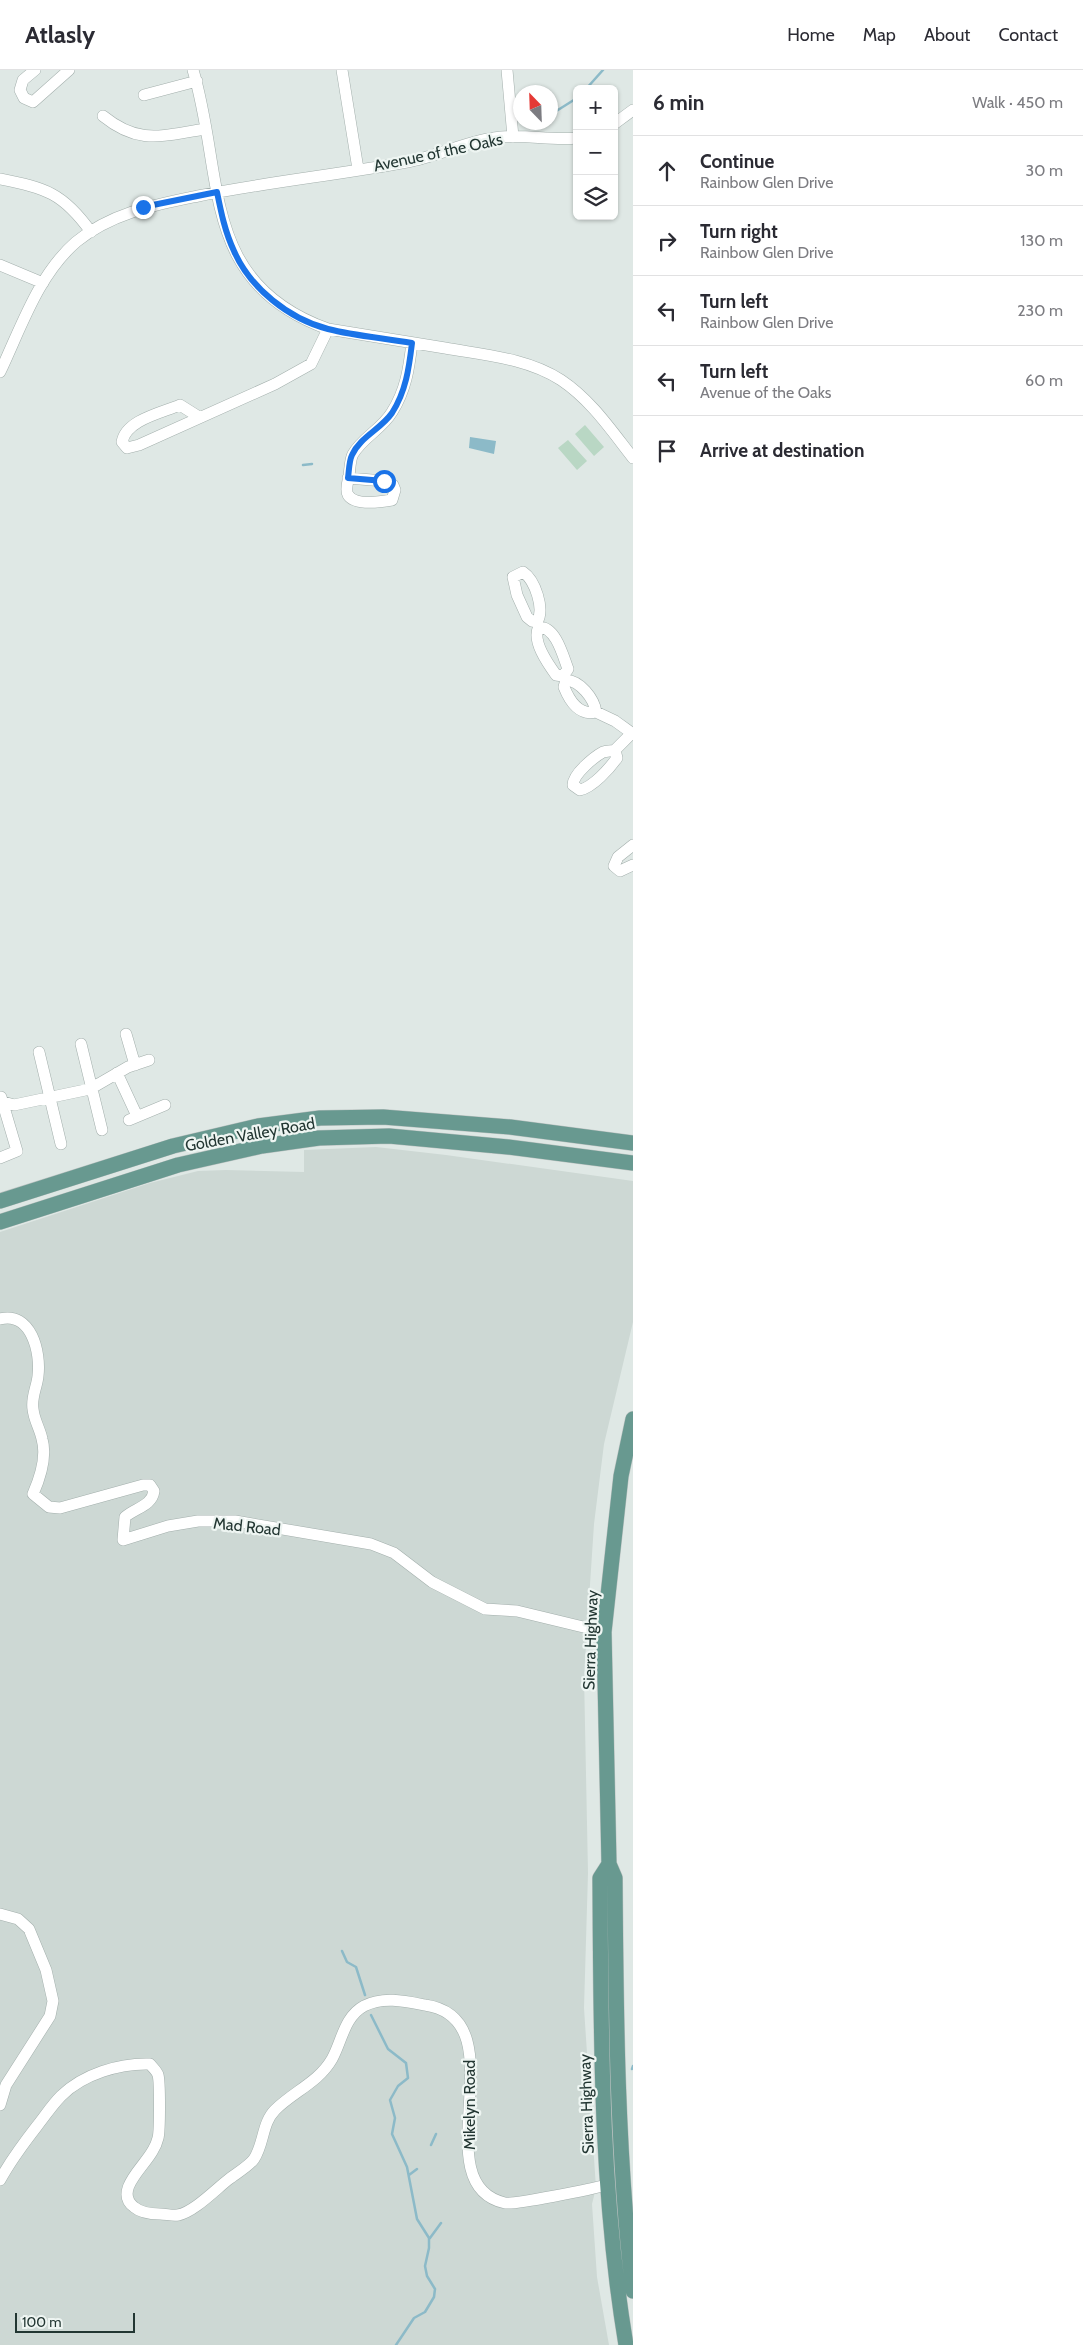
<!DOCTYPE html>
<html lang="en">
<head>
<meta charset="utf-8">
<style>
  :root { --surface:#fff; --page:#f2f2f3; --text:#2b2b33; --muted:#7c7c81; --line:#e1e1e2 }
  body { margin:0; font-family:Cabin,sans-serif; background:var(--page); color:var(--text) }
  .controls { position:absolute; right:15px; top:15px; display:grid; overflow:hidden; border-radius:8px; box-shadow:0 1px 4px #0004 }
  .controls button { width:45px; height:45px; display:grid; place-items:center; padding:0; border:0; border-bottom:1px solid var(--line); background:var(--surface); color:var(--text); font:25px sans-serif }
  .compass { position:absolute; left:513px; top:15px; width:45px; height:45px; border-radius:50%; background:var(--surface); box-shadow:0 1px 4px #0004; rotate:337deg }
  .scale { position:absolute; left:15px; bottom:12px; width:120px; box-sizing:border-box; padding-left:5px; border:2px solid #223632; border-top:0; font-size:14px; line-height:18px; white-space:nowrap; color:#223632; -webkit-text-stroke:4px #eef5f2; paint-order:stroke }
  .stop { position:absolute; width:15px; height:15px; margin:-11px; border:4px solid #1a73e8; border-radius:50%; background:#fff }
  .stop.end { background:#1a73e8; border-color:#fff; box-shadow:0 1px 5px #0008 }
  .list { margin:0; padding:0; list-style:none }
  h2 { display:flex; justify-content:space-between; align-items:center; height:65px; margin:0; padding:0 20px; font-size:21px }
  h2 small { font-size:16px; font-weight:400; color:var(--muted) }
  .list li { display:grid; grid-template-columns:32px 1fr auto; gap:15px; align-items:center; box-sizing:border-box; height:70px; padding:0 20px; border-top:1px solid var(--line) }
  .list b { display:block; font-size:19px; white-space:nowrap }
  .list p { margin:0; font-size:16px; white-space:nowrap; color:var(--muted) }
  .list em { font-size:16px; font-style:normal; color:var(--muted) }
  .icon { flex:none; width:28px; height:28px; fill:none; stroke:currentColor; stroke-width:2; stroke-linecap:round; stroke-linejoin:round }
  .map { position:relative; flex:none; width:633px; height:2275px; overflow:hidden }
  header { display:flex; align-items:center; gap:30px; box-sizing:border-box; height:70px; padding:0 25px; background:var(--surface); border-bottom:1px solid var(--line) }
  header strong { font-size:24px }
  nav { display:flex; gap:28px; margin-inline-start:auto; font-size:18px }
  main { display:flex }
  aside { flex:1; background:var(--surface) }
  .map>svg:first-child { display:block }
  .built { fill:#cdd8d4 }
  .green { fill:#b9d7c4 }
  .water { fill:#8cbac8 }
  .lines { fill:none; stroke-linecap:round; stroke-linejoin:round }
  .stream { stroke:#8cbac8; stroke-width:2.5 }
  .minor-casing { stroke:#a3afac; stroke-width:12 }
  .major-casing { stroke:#bdc3c2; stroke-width:16 }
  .minor { stroke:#fff; stroke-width:11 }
  .major { stroke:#689990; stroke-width:15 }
  .route { stroke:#1a73e8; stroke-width:6 }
  .labels { text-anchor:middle; stroke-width:4.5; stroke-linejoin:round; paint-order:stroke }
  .street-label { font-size:16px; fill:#223632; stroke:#eef5f2 }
</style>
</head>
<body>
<header>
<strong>Atlasly</strong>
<nav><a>Home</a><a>Map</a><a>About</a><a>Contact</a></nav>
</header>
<main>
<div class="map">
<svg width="633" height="2275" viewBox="0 0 633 2275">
  <rect width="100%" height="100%" fill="#dfe8e5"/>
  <path class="built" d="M376,1077L446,1085L633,1111V1252L604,1374L594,1454L584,1605L588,1803L584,1938L596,2118L592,2134L597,2207L609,2275H0V1162L150,1113L198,1101L226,1100L304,1102V1080Z"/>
  <path class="green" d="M585,355L604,377L594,386L575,364Z
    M568,370L587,391L577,400L558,378Z"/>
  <path class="water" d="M470,367L496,371L494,384L469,378Z"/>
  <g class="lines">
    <path class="stream" d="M586,19L603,0
      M550,45L577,28
      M540,53L541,52
      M303,395L312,394
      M342,1881L347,1892L356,1897L365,1925
      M371,1945L388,1979L406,1993L408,2008L398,2016L390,2030L395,2048L392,2064L407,2097L417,2149L429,2168V2178L425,2196L427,2206L435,2219L434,2227L425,2242L414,2248L396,2275
      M632,1999L633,1996
      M431,2075L436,2064
      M409,2105L417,2099
      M430,2168L441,2153"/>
    <defs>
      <path id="minor" d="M35,0L23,10L20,20L24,28L33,32L69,0
        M193,0C225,107 199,213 328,259C367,265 406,272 445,278C484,285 527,288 561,310C591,330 611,360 633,388
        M342,0L358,99
        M507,0L513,67
        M144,25L197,11
        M103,46C140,76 163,65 206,59
        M614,54L633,40
        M0,109C46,118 63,123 91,162
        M0,195L43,213
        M0,302C21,258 38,205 76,172C111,143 154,135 198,126C267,112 337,105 407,92C436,87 464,72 494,68C521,63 549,71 577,68
        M199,347L180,335C161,343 126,350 122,372L127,378L139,375L275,314L311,294L328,259
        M348,408L384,411L393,415L395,420L392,430C381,432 355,436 348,425C345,420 348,411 349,406C350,399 350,389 353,384C363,367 382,359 392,342C406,320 409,298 412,273
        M523,502C535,510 545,539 537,552L532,551L527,547L517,525L513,507Z
        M537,552L539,557C531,570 548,594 556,605L563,606
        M539,557C556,557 563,586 568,599L563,606
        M563,606L566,610L564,617C570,632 580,646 596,642L615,651L633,664
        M566,610C580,611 594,628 596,642
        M615,680L617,688C609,699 593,717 580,720L573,715C573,704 594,687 603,682C607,681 611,681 615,680L632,663
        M633,775L618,787L614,796L620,801L633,795
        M126,964L135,995
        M81,974L102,1060
        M39,982L61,1074
        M117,1003L137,1046
        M0,1031L14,1035L90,1019L128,997L149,990
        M129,1050L165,1035
        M0,1088L17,1081L1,1027
        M0,1249C31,1241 41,1282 38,1306C37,1317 31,1327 33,1339C34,1350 40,1359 42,1369C47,1386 40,1408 33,1424L49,1437L60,1438L143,1415H150L154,1421C152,1436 135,1438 125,1447L123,1470L168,1456L198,1451H235L371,1474L394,1483L432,1512L485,1539L517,1541L604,1562
        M0,1844L18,1849L29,1859L46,1900L53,1931L50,1946L6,2015L0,2035
        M0,2110C11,2090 23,2074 37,2056C45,2046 52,2035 61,2026C83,2004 120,1993 150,1994C152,1997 157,2001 158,2005C160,2011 160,2061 158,2068C157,2072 155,2077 153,2080C145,2096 113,2121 134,2137C141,2143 152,2144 160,2144C166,2144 173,2146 178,2145C194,2142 216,2119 229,2109C237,2103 249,2096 254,2089C264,2074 262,2053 275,2040C294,2021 318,2013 332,1989C342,1971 344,1947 364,1936C383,1926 405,1931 425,1935C522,1949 420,2114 505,2133C513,2135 593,2119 606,2115"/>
      <path id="major" d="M0,1131L173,1076L258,1056L320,1048L383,1047L510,1057L633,1073
        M0,1152L178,1095L262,1076L319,1068L389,1066L508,1077L633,1093
        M633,1349L621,1406L604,1562L609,1794L615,1808C616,1946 617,2084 633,2221
        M609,1794L600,1808C601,1964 600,2120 626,2275"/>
    </defs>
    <use href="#minor" class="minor-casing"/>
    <use href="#major" class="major-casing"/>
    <use href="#minor" class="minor"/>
    <use href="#major" class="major"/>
  </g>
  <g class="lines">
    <path class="route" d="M143,137L217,122C221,142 225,162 234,181C250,218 289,249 328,259C355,266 384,268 412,273C409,298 406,321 392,343C381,359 360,367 352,385C349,391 349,401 348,408L384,411"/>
  </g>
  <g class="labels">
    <g class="street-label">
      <text transform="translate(438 82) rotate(-12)" y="6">Avenue of the Oaks</text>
      <text transform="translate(250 1064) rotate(-10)" y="6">Golden Valley Road</text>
      <text transform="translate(247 1456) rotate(6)" y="6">Mad Road</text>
      <text transform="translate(590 1570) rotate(-88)" y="6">Sierra Highway</text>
      <text transform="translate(586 2034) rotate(-92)" y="6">Sierra Highway</text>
      <text transform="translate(469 2035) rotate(-90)" y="6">Mikelyn Road</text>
    </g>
  </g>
</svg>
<div class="controls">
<button>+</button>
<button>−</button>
<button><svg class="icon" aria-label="layers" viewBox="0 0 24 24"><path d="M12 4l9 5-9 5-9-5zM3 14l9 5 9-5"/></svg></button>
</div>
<svg class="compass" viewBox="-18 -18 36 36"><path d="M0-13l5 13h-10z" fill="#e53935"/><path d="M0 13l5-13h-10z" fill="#7c7c81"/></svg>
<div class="scale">100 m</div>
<div class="stop" style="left:384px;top:411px"></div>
<div class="stop end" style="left:143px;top:137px"></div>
</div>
<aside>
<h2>6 min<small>Walk · 450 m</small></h2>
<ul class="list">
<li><svg class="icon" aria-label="ahead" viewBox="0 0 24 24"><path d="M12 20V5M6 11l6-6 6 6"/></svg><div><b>Continue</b><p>Rainbow Glen Drive</p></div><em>30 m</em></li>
<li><svg class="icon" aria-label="right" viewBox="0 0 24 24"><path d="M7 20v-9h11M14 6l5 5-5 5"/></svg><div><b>Turn right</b><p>Rainbow Glen Drive</p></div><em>130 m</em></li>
<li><svg class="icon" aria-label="left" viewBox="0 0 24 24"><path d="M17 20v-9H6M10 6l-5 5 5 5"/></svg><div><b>Turn left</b><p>Rainbow Glen Drive</p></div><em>230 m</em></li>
<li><svg class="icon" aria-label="left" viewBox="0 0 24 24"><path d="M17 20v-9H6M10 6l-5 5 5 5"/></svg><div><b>Turn left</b><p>Avenue of the Oaks</p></div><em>60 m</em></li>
<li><svg class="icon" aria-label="arrive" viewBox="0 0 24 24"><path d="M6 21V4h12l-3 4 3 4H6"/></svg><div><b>Arrive at destination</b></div></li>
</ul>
</aside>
</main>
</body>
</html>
